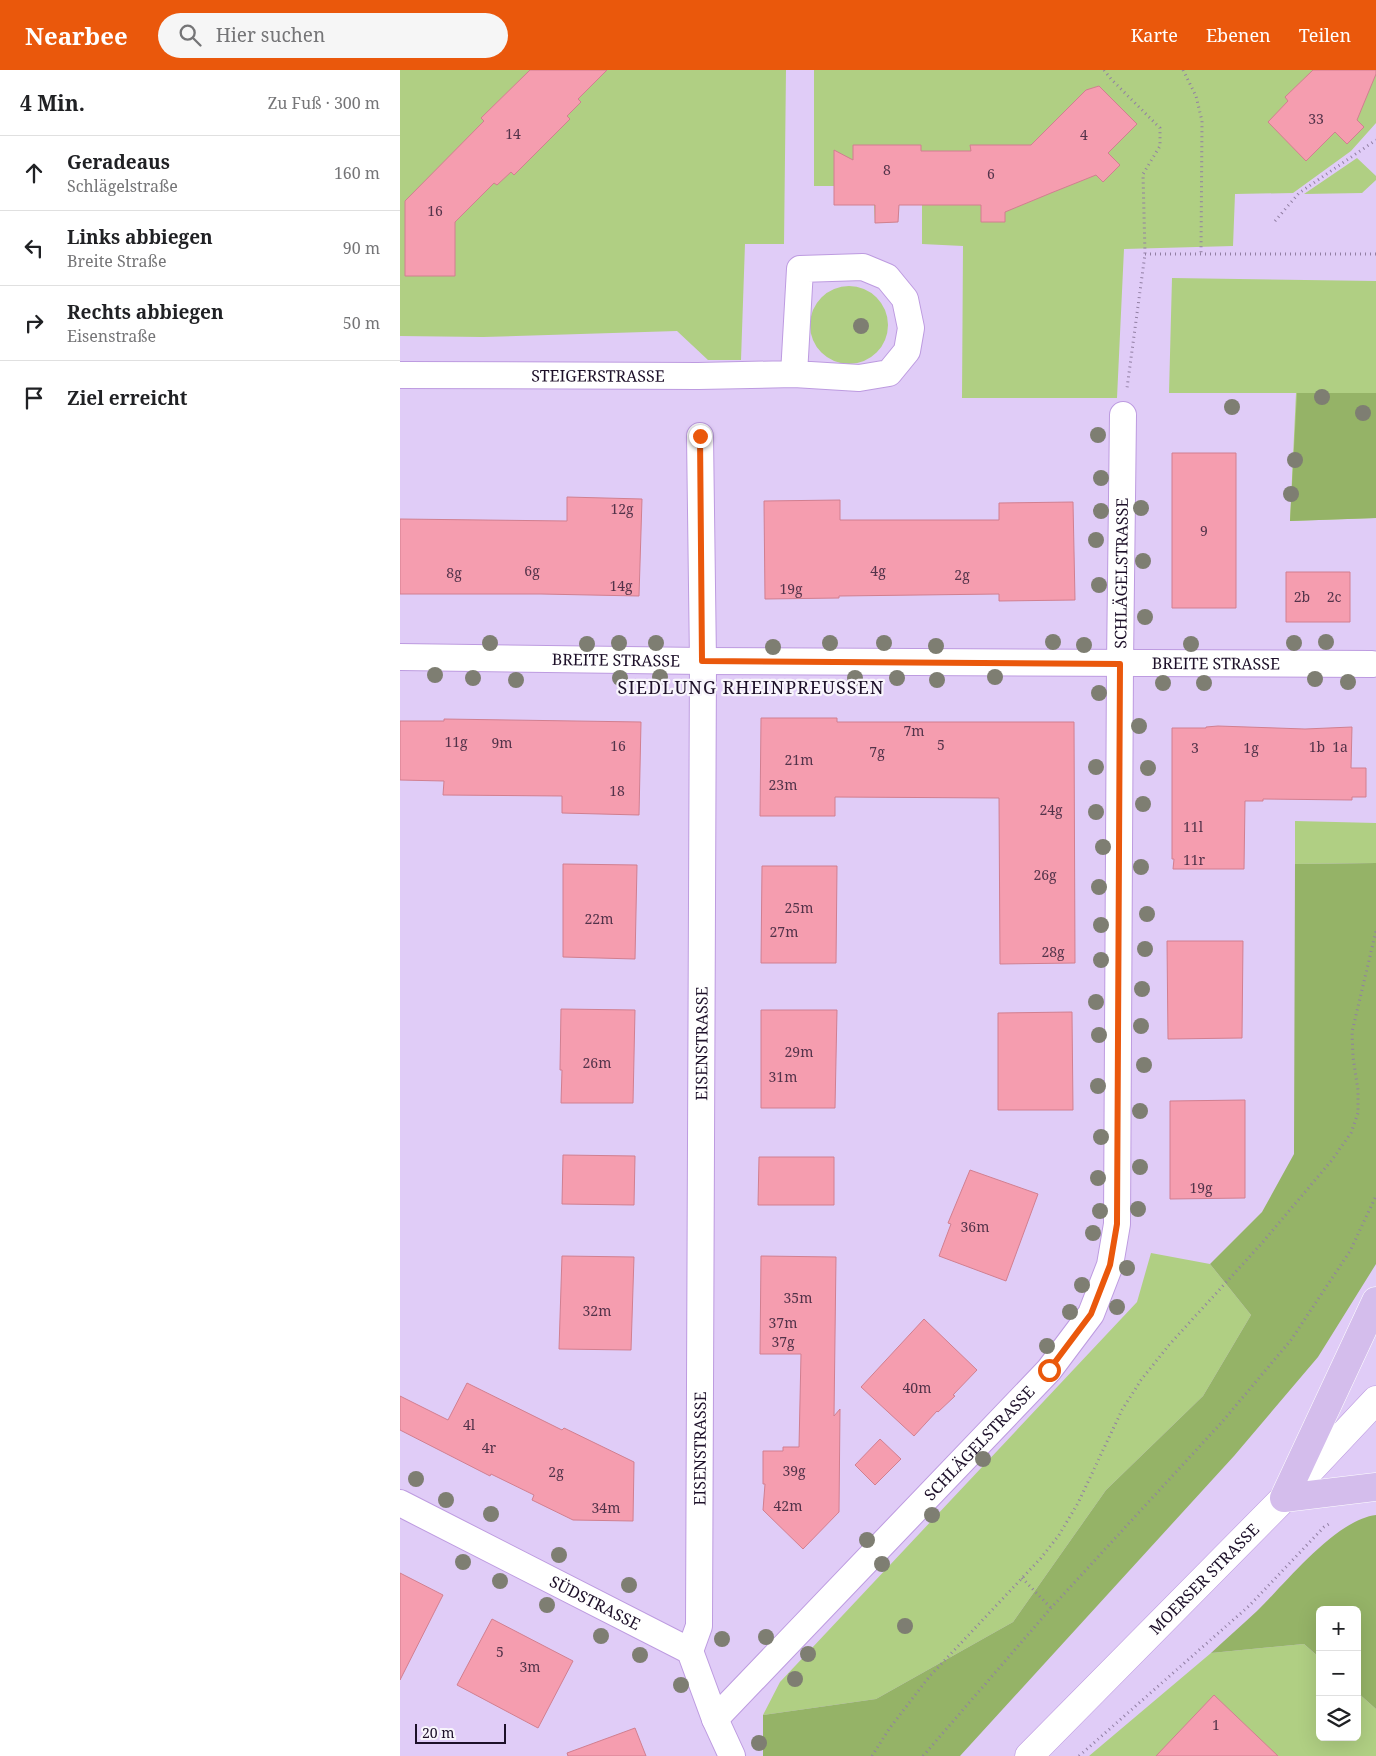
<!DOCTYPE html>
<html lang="de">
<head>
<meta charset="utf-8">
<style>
  :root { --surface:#fff; --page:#f6f6f6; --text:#202124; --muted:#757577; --line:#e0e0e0; --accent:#ea580c }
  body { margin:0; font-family:"Noto Serif",serif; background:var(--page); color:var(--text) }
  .controls { position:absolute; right:15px; bottom:15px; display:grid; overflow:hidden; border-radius:8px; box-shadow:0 5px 20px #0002 }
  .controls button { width:45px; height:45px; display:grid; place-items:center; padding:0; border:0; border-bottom:1px solid var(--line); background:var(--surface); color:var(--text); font:25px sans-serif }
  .scale { position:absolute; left:15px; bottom:12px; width:91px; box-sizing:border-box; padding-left:5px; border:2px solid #1d1029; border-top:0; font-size:14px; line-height:18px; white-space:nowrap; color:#1d1029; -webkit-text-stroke:4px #f8f5fc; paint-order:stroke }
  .stop { position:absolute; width:15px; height:15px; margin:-11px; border:4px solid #ea580c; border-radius:50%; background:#fff }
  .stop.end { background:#ea580c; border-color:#fff; box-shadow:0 1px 5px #0008 }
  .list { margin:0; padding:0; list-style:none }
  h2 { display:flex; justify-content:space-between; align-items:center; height:65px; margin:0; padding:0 20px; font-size:21px }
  h2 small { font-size:16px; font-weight:400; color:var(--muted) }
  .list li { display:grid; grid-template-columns:32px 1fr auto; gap:15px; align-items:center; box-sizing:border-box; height:75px; padding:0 20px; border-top:1px solid var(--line) }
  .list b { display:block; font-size:19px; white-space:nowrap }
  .list p { margin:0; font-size:16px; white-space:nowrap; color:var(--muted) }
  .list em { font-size:16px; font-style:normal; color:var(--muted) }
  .icon { flex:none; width:28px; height:28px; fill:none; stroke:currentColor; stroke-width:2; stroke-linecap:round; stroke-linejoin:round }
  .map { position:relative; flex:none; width:976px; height:1686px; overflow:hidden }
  header { display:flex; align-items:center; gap:30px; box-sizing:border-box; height:70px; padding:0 25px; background:var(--accent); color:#fff }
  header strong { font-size:24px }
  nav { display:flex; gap:28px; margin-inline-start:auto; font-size:18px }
  .search { width:350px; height:45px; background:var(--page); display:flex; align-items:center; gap:12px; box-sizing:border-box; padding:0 18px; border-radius:28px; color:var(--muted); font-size:19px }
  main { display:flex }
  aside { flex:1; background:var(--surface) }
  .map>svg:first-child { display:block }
  .green { fill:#b0cf83 }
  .forest { fill:#95b367 }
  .building { fill:#f59daf; stroke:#d17f90 }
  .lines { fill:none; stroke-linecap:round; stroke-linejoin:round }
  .street-casing { stroke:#bd9be0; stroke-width:28 }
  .secondary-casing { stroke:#bd9be0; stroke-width:29 }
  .primary-casing { stroke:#fff; stroke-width:29 }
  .path { stroke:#917fa3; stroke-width:3; stroke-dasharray:1 4; stroke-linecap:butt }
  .street { stroke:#fff; stroke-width:26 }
  .secondary { stroke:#fff; stroke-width:28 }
  .primary { stroke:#d4bdec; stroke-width:28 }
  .tree { fill:#7e7e72 }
  .route { stroke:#ea580c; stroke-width:6 }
  .labels { text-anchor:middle; stroke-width:4.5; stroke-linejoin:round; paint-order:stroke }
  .number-label { font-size:14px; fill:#53334a }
  .street-label { font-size:16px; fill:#1d1029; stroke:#f8f5fc }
  .neighbourhood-label { font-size:18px; letter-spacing:1px; fill:#1d1029; stroke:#f8f5fc }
</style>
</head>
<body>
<header>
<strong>Nearbee</strong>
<div class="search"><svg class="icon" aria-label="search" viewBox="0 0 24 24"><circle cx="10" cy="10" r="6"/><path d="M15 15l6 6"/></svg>Hier suchen</div>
<nav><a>Karte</a><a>Ebenen</a><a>Teilen</a></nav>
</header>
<main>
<aside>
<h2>4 Min.<small>Zu Fuß · 300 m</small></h2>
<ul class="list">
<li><svg class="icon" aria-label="ahead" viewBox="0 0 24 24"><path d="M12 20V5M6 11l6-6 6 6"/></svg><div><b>Geradeaus</b><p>Schlägelstraße</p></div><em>160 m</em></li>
<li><svg class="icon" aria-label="left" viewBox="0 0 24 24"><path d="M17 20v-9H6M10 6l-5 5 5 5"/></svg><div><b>Links abbiegen</b><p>Breite Straße</p></div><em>90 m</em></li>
<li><svg class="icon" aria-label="right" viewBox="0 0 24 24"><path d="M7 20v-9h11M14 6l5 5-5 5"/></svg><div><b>Rechts abbiegen</b><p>Eisenstraße</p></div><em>50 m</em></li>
<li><svg class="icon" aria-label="arrive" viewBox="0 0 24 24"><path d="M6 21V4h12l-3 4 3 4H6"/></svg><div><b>Ziel erreicht</b></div></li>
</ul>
</aside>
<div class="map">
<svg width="976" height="1686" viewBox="0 0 976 1686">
  <rect width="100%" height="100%" fill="#e0ccf7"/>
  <path class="green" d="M0,0H386L384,174H345L341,290H308L277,261L83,267L0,266Z
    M414,0H976V53L951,81L893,123L835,124L833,176L724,179L717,328H562L563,176L522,174V135H499L498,152L475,153L474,135H434V116H414Z
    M957,88L976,106V110L962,123L904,124Z
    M772,208L976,211V448L890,451L896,323H769Z
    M410 255a39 39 0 1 1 78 0a39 39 0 1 1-78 0Z
    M895,751L976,753V793L895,794Z
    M751,1183L810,1194L851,1245L803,1326L706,1420L613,1552L476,1629L363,1645L380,1612L737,1232Z
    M904,1574L920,1588V1667H957V1622L976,1639V1686H689L811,1583Z"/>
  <path class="forest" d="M897,323H976V448L890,451Z
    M976,793V1194L918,1287L834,1386L560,1686H363V1645L476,1629L613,1552L706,1420L803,1326L851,1245L810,1194L862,1142L894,1084L895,794Z
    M976,1445V1639L957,1622V1540H920V1588L904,1574L811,1583C826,1569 842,1555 857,1541C886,1513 935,1450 976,1445Z"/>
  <path class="building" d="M130,0H207L178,29L181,32L167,46L170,49L114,105L111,102L97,115L94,113L55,152V206H5V131L84,51L81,48Z
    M913,0H976V4L957,50L964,57L947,74L935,62L906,91L868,52L888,31L885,27Z
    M699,16L737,54L708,83L720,95L703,112L696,105L651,123L605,142V152H581V135H499L498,152L475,153V135H434V80L453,90V75H521V81H571L570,75H631L686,20Z
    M772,383H836V538H772Z
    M167,427L242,429L239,526L141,524H0V449L167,451Z
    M440,430V450H599V433L673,432L675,530L599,531V524L439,526V528L365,529L364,431Z
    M886,502H950V552H886Z
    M361,648H437V652H674L675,893L600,894L599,728L435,727V746H360Z
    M44,649L241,652L239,745L162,743V726L43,725L44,711L0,710V651H44Z
    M818,656L905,659L952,657L951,698H966V727H952V730L863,729V731H845L844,799H773L774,789H772V658H806V657Z
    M163,794L237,795L235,889L163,887Z
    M362,796H437L436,893H361Z
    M767,871H843L842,968L768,969Z
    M161,939L235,940L233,1033H161L162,1000H160Z
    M361,940H437L435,1038H361Z
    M672,942L673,1040H598V943Z
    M845,1030V1128L770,1129V1031Z
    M163,1085L235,1086L234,1135L162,1134Z
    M359,1087H434V1135H358Z
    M570,1100L638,1124L606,1211L539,1186L551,1154L548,1153Z
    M162,1186L234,1187L231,1280L159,1279Z
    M361,1186L436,1187L434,1346L440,1339L439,1442L403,1479L363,1440L365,1414H363V1381H383V1377H399L401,1284H360Z
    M524,1249L577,1300L553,1325L555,1326L538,1342L537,1341L514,1366L461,1317Z
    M67,1313L162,1360L164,1358L234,1392L233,1451L173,1450L132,1430L134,1425L91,1404L90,1406L0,1360V1326L48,1350Z
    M480,1369L501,1389L475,1415L455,1395Z
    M0,1503L43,1525L0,1610Z
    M92,1549L173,1591L138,1658L57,1615Z
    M814,1625L878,1686H756Z
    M235,1658L246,1686H168L167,1683Z"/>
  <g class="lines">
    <defs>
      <g id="street">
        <path id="s1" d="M0,305L298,306L394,304L459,308L489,303L507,281L511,258L505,229L487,207L463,197L400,199L394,304"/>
        <path id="s2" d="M0,587L303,591L972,594"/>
        <path id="s3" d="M0,1433L290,1581L315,1649L332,1686"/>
        <path id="s4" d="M290,1581L299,1556L303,591L300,366"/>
        <path id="s5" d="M315,1649L649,1300L691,1244L710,1195L717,1154L720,594L723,345"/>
      </g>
      <g id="secondary">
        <path id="s6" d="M629,1686L884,1428L976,1330"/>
      </g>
      <path id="primary" d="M884,1428L976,1231
        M884,1428L976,1417"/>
    </defs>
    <use href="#street" class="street-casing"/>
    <use href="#secondary" class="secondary-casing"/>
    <use href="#primary" class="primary-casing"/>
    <path class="path" d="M704,0L711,9L760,58V76L743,104L745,184L727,318
      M783,0L796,26L802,51L801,183
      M875,151L899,123L976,70
      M745,184H976
      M622,1508L651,1538
      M472,1686L489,1659L529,1607L641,1488L659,1465L678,1433L722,1340L741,1310L769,1275L862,1173L932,1090L951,1063L958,1043V1020L953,987L952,962L976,861
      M523,1686L651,1538L822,1352L891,1270L950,1181L976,1126
      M679,1686L849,1536L924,1457L929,1454"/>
    <use href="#street" class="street"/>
    <use href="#secondary" class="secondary"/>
    <use href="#primary" class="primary"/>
  </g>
  <g class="tree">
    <circle cx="461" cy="256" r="8"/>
    <circle cx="922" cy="327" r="8"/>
    <circle cx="832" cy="337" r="8"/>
    <circle cx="963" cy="343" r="8"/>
    <circle cx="698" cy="365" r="8"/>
    <circle cx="895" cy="390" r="8"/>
    <circle cx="701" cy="408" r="8"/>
    <circle cx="891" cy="424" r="8"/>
    <circle cx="741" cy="438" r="8"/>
    <circle cx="701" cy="441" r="8"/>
    <circle cx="696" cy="470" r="8"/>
    <circle cx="743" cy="491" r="8"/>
    <circle cx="699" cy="515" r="8"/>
    <circle cx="745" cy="547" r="8"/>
    <circle cx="653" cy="572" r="8"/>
    <circle cx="926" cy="572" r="8"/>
    <circle cx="90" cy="573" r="8"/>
    <circle cx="219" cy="573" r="8"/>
    <circle cx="256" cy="573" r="8"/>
    <circle cx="430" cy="573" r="8"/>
    <circle cx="484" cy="573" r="8"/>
    <circle cx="894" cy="573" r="8"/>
    <circle cx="187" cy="574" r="8"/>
    <circle cx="791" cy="574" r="8"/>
    <circle cx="684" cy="575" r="8"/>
    <circle cx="536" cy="576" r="8"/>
    <circle cx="373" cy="577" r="8"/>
    <circle cx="35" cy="605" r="8"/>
    <circle cx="260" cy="607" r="8"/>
    <circle cx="595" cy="607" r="8"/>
    <circle cx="73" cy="608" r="8"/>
    <circle cx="220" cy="608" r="8"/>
    <circle cx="455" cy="608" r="8"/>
    <circle cx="497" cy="608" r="8"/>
    <circle cx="915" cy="609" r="8"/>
    <circle cx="116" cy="610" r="8"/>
    <circle cx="537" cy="610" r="8"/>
    <circle cx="948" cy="612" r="8"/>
    <circle cx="763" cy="613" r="8"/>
    <circle cx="804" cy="613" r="8"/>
    <circle cx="699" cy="623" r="8"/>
    <circle cx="739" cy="656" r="8"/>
    <circle cx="696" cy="697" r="8"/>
    <circle cx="748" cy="698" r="8"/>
    <circle cx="743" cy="734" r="8"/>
    <circle cx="696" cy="742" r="8"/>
    <circle cx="703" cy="777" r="8"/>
    <circle cx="741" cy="797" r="8"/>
    <circle cx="699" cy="817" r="8"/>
    <circle cx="747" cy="844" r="8"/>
    <circle cx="701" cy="855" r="8"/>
    <circle cx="745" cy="879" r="8"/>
    <circle cx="701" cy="890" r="8"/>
    <circle cx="742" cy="919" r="8"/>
    <circle cx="696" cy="932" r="8"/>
    <circle cx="741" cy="956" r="8"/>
    <circle cx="699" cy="965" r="8"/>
    <circle cx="744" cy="995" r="8"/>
    <circle cx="698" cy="1016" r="8"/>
    <circle cx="740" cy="1041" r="8"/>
    <circle cx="701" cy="1067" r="8"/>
    <circle cx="740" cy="1097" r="8"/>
    <circle cx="698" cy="1108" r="8"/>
    <circle cx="738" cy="1139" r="8"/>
    <circle cx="700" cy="1141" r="8"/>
    <circle cx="693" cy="1163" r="8"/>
    <circle cx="727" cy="1198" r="8"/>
    <circle cx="682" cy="1215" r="8"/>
    <circle cx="717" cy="1237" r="8"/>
    <circle cx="670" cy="1242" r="8"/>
    <circle cx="647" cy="1276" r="8"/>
    <circle cx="583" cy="1389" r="8"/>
    <circle cx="16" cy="1409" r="8"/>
    <circle cx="46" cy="1430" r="8"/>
    <circle cx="91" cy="1444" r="8"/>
    <circle cx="532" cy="1445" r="8"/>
    <circle cx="467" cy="1470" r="8"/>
    <circle cx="159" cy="1485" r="8"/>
    <circle cx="63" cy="1492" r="8"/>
    <circle cx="482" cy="1494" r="8"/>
    <circle cx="100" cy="1511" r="8"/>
    <circle cx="229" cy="1515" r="8"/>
    <circle cx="147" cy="1535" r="8"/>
    <circle cx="505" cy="1556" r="8"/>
    <circle cx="201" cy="1566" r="8"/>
    <circle cx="366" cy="1567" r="8"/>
    <circle cx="322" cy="1569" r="8"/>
    <circle cx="408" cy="1584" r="8"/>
    <circle cx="240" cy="1585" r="8"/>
    <circle cx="395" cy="1609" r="8"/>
    <circle cx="281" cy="1615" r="8"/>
    <circle cx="359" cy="1673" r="8"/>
  </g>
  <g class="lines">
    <path class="route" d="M300,366L302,591L720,594L717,1154L710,1195L691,1244L649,1300"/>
  </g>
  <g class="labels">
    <g class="number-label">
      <text x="916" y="54">33</text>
      <text x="113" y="69">14</text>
      <text x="684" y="70">4</text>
      <text x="487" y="105">8</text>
      <text x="591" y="109">6</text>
      <text x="35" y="146">16</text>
      <text x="222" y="444">12g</text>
      <text x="804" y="466">9</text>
      <text x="132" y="506">6g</text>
      <text x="478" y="506">4g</text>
      <text x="54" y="508">8g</text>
      <text x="562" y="510">2g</text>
      <text x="221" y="521">14g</text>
      <text x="391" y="524">19g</text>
      <text x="902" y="532">2b</text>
      <text x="934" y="532">2c</text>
      <text x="514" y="666">7m</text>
      <text x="56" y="677">11g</text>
      <text x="102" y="678">9m</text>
      <text x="541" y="680">5</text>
      <text x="218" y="681">16</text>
      <text x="917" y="682">1b</text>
      <text x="940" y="682">1a</text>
      <text x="795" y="683">3</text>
      <text x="851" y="683">1g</text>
      <text x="477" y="687">7g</text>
      <text x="399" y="695">21m</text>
      <text x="383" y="720">23m</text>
      <text x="217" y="726">18</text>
      <text x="651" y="745">24g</text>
      <text x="793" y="762">11l</text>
      <text x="794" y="795">11r</text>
      <text x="645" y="810">26g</text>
      <text x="399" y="843">25m</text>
      <text x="199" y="854">22m</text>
      <text x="384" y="867">27m</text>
      <text x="653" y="887">28g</text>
      <text x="399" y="987">29m</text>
      <text x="197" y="998">26m</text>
      <text x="383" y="1012">31m</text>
      <text x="801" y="1123">19g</text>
      <text x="575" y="1162">36m</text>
      <text x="398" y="1233">35m</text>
      <text x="197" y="1246">32m</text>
      <text x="383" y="1258">37m</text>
      <text x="383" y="1277">37g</text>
      <text x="517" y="1323">40m</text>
      <text x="69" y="1360">4l</text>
      <text x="89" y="1383">4r</text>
      <text x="394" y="1406">39g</text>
      <text x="156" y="1407">2g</text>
      <text x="388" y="1441">42m</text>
      <text x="206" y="1443">34m</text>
      <text x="100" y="1587">5</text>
      <text x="130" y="1602">3m</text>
      <text x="816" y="1660">1</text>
    </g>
    <g class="street-label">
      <text dy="6" stroke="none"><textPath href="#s1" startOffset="198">STEIGERSTRASSE</textPath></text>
      <text dy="6" stroke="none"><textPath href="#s5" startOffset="1298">SCHLÄGELSTRASSE</textPath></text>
      <text dy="6" stroke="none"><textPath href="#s2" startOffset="216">BREITE STRASSE</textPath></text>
      <text dy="6" stroke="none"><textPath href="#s2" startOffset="816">BREITE STRASSE</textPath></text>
      <text dy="6" stroke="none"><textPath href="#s4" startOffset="609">EISENSTRASSE</textPath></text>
      <text dy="6" stroke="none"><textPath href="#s5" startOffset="382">SCHLÄGELSTRASSE</textPath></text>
      <text dy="6" stroke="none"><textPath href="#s4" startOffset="204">EISENSTRASSE</textPath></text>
      <text dy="6" stroke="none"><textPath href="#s6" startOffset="249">MOERSER STRASSE</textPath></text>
      <text dy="6" stroke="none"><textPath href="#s3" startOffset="219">SÜDSTRASSE</textPath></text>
    </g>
    <g class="neighbourhood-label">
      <text x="351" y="624">SIEDLUNG RHEINPREUSSEN</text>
    </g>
  </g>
</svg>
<div class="controls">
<button>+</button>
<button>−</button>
<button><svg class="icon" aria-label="layers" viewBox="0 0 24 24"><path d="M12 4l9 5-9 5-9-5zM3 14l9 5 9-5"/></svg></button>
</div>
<div class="scale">20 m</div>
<div class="stop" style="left:649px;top:1300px"></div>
<div class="stop end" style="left:300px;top:366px"></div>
</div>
</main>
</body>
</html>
